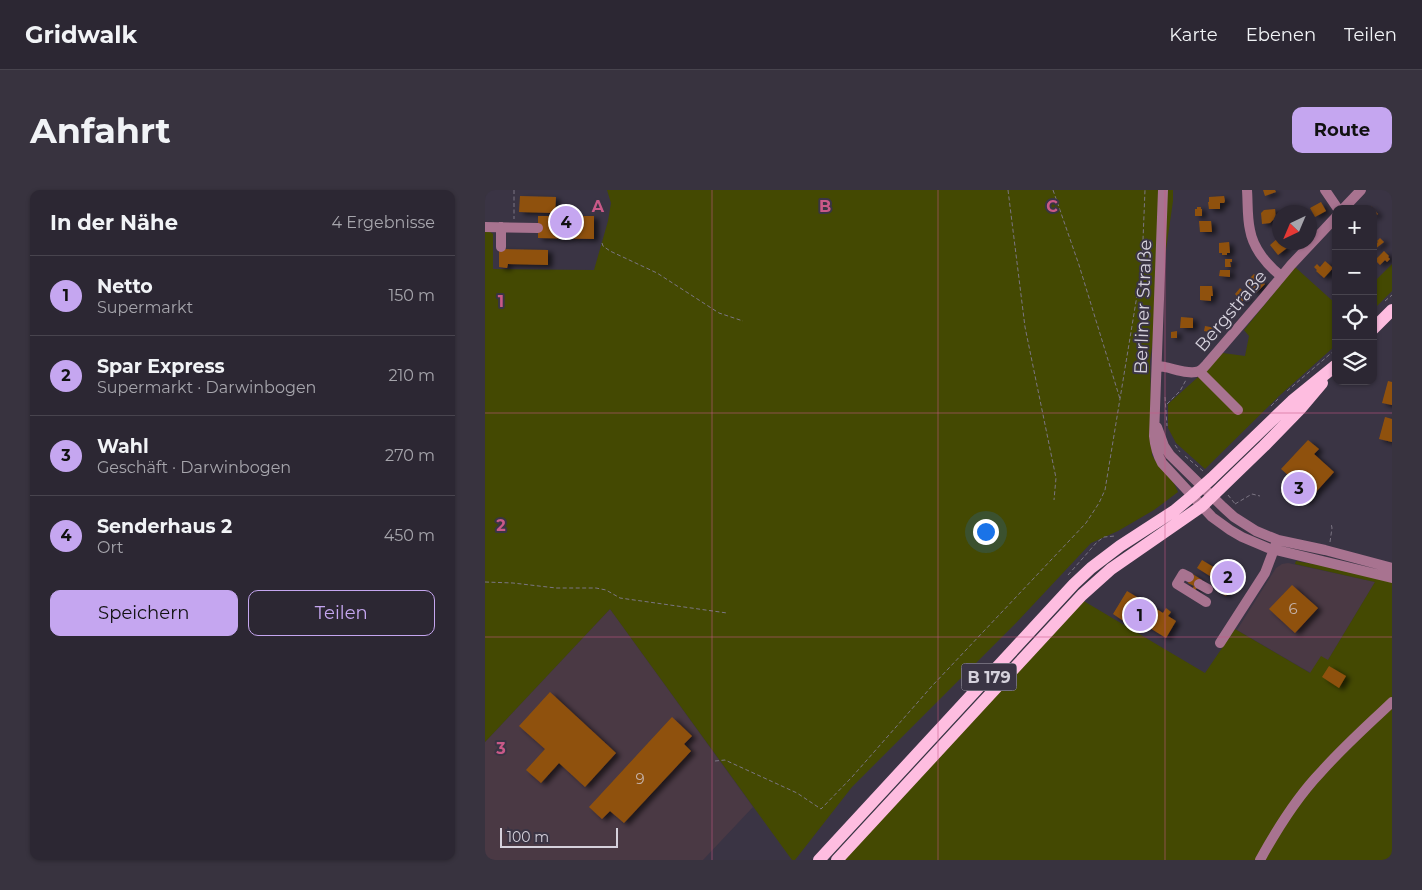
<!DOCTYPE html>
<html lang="de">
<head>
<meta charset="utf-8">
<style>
  :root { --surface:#2c2733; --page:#38333f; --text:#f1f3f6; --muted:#a6a5ac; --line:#48444e; --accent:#c5a6f0 }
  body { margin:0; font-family:Montserrat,sans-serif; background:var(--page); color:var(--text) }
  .controls { position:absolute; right:15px; top:15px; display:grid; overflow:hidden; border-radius:10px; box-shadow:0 1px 4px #0004 }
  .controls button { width:45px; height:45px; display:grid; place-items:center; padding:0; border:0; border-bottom:1px solid var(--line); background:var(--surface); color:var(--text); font:25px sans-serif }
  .compass { position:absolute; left:787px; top:15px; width:45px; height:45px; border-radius:50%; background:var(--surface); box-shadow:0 1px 4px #0004; rotate:224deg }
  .scale { position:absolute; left:15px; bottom:12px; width:118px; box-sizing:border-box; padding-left:5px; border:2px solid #d5d1dc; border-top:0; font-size:14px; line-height:18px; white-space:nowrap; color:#d5d1dc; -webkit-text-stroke:4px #3a3444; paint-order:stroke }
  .you { position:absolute; left:500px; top:341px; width:18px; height:18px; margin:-12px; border:4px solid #fff; border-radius:50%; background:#1a73e8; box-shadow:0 0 0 8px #1a73e833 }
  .badge { display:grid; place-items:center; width:32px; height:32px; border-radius:50%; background:var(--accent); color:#111; font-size:16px; font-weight:700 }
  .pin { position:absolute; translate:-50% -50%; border:2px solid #fff; box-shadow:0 1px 5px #0006 }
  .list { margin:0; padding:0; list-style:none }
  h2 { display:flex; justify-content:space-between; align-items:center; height:65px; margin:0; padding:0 20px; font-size:21px }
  h2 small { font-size:16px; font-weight:400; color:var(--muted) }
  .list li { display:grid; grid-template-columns:32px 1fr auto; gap:15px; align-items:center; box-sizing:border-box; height:80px; padding:0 20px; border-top:1px solid var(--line) }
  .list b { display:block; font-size:19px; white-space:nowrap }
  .list p { margin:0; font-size:16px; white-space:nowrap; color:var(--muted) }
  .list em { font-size:16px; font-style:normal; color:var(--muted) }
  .actions { display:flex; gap:10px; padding:15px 20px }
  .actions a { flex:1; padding:11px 0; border:1px solid var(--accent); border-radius:10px; text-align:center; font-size:18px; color:var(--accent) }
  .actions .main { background:var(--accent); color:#111 }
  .icon { flex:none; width:28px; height:28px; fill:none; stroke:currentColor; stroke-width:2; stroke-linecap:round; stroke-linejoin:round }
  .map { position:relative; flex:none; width:907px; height:670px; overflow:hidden; border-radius:10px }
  header { display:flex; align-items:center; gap:30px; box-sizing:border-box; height:70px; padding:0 25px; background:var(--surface); border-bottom:1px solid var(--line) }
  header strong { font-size:24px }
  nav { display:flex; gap:28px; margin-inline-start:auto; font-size:18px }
  .intro { display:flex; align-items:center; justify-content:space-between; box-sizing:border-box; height:120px; padding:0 30px }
  h1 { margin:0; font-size:35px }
  .button { padding:12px 22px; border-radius:10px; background:var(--accent); color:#111; font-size:18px; font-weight:700 }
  main { display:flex; gap:30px; padding:0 30px }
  aside { flex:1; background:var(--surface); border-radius:10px; box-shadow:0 1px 4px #0004 }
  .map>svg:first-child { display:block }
  .industrial { fill:#4a3944 }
  .green { fill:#444902 }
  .building { fill:#8f510e; filter:url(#shadow) }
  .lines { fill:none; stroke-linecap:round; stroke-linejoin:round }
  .path { stroke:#7b7583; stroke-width:1; stroke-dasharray:4 2.5; stroke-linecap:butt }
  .minor { stroke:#a87390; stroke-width:10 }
  .major { stroke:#febde0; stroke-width:12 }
  .grid { fill:none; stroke:#c95988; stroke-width:1; stroke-opacity:0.55 }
  .labels { text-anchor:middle; stroke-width:4; stroke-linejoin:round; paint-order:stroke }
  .number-label { font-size:15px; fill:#c4b1a8 }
  .shield { fill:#3a3444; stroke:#a6a2ae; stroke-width:1 }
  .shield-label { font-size:16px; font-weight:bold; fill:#d5d1dc }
  .street-label { font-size:18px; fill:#d5d1dc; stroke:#3a3444 }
  .grid-label { font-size:16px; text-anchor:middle; font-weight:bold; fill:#c95988; stroke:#3a3444; stroke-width:4; stroke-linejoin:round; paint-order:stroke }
</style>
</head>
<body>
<header>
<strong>Gridwalk</strong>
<nav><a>Karte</a><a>Ebenen</a><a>Teilen</a></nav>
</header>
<div class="intro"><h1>Anfahrt</h1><a class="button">Route</a></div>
<main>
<aside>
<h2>In der Nähe<small>4 Ergebnisse</small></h2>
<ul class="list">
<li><span class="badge">1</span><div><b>Netto</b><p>Supermarkt</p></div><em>150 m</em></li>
<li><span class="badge">2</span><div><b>Spar Express</b><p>Supermarkt · Darwinbogen</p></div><em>210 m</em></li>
<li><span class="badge">3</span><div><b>Wahl</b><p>Geschäft · Darwinbogen</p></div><em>270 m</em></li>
<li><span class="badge">4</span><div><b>Senderhaus 2</b><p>Ort</p></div><em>450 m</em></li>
</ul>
<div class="actions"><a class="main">Speichern</a><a>Teilen</a></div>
</aside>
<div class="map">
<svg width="907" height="670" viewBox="0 0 907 670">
  <defs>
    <filter id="shadow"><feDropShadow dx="4.5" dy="2.5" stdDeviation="2.5" flood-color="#0009"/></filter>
  </defs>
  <rect width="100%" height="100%" fill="#3a3444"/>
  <path class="industrial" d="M803,373L890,392L843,470L826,483L752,440L791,378L797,374Z
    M125,419L268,617L218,670H0V552Z"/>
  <path class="green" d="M122,0H688V11L665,171L667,265C674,279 688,287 693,302L669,320L633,341L606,353L531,433L367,597L310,670H307L125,419L0,552V38L8,44V79L109,80L123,31L126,13Z
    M907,74V101L888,120V93Z
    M810,77L851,114V155L794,206L720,279L691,253L683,238V214L722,179L733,165L738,163L760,166L764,146L759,140Z
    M811,371L845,377L907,392V670H358L597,410L720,483L750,439L825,483L836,466L843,470L890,392L810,374Z"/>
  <path class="building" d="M778,0H790L791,2L780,6Z
    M35,6L71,7L70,23L34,22Z
    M739,6L740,11L739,13H735V19H724L723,12H724V7Z
    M836,12L841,21L830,27L825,18Z
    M886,16L893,24L888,28V19H883Z
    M712,17H716V19H717V26H710V19H712Z
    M790,19L791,30H788L785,33L777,34L776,23L779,20Z
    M53,26H109V49L53,48Z
    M714,31H726L727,42H715Z
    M793,48L794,52H797L802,58L793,65L785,55Z
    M895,48L899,52L890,59L888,57L893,52L892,51Z
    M744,52L745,63H742V65H737V63H734V53Z
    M14,59L63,60V75L23,74L22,78L14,77Z
    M899,61L904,66L903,67L905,69L902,72L900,70L895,75L890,70Z
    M740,69H747V72H745L746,77H740Z
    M840,71L848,78L839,88L831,81L832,80L829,77L832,74L835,77Z
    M735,80H745V87L734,86Z
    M769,84L780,94L771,103L760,93Z
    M715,96H727L728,106H726V111L715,110Z
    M755,98L763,106L757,112L750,104Z
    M696,127L708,128V138H695Z
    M720,136L730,138L729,143L719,141Z
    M692,141V148H686V142Z
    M903,191L907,192V215L897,213Z
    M900,227L907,229V252L894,249Z
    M823,250L834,259L829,264L849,282L821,313L804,298L810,291L796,279Z
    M717,370L738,383L740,379L750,386L741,400L743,402L741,406L732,400L735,394L732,392L733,391L712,378Z
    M706,383L717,390L709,402L706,401L709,396L703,393Z
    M807,395L833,418L810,443L784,419Z
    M642,401L678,423L681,418L686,422L683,426L691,431L681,448L644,425L640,432L628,424Z
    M844,476L861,486L854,498L837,487Z
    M65,502L131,563L100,597L74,573L56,593L41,580L60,559L34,536Z
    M187,527L207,546L199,554L206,561L139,633L125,621L117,629L104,617Z"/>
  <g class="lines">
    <path class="path" d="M29,0V29
      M523,0L540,137L571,288L569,310
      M568,0L594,75L635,209
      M117,53L118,56L125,61L172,83L234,123L258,131
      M900,111L907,105
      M802,201L851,159
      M680,207L682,236
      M682,214L695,201L701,190
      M786,216L793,209
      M690,255L695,262
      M700,266L718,281
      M743,305L751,315
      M750,314L767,304L775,306
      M845,352L847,338L846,333
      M583,385L612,352L619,347L630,346
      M0,392L28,393L71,398H111L121,400L135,408L242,423
      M230,571L240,570L312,603L336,619L367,587L447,496L601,333L614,313L620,300L657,75L660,0"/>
    <path class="minor" d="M678,0L669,246C670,257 672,264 677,273L727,327L745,340L757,347L783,358L907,388
      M762,0C763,13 762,27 765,40C768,58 782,75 796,86
      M840,0L853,19
      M858,19L876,0
      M0,37L53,38
      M16,37V57
      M672,176C684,176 703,186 714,181C717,180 719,177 721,175L776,111L806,75L851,27
      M714,181L753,220
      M672,237L679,256L685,265L738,317L749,327L771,341L793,350L840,360L907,378
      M704,387L698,384L692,394L721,412
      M714,394L723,399
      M735,453L780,383L791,354
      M775,670C792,639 811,608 836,582C858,557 883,535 907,512"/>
    <path class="major" d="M888,139L907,120
      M334,670L589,394L606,378L635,356L689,321L707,306L727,288L807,211L850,176
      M352,670L597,405L626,379L717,316L779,256L815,219L837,193"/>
  </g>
  <path class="grid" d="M227,0V670M453,0V670M680,0V670M0,223H907M0,447H907"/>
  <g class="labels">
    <g class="number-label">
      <text x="808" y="424">6</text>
      <text x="155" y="594">9</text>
    </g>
    <rect class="shield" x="476.5" y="473.5" width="55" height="27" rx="4"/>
    <g class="shield-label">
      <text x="504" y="493">B 179</text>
    </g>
    <g class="street-label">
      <text transform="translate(658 117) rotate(-88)" y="6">Berliner Straße</text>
      <text transform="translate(746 121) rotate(-50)" y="6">Bergstraße</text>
    </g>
  </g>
  <g class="grid-label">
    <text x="113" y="22">A</text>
    <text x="340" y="22">B</text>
    <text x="567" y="22">C</text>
    <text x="16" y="117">1</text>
    <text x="16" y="341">2</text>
    <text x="16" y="564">3</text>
  </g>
</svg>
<div class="controls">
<button>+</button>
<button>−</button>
<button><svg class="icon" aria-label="locate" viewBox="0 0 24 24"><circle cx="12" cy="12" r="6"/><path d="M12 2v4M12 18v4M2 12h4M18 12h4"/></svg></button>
<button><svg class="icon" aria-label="layers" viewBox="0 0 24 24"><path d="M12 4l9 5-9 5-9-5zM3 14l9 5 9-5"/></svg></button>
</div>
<svg class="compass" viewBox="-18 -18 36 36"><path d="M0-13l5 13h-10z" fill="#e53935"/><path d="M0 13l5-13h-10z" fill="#a6a5ac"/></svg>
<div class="scale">100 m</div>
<div class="you"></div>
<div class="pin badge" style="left:655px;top:425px">1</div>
<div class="pin badge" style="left:743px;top:387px">2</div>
<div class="pin badge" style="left:814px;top:298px">3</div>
<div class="pin badge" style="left:81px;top:32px">4</div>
</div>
</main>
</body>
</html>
